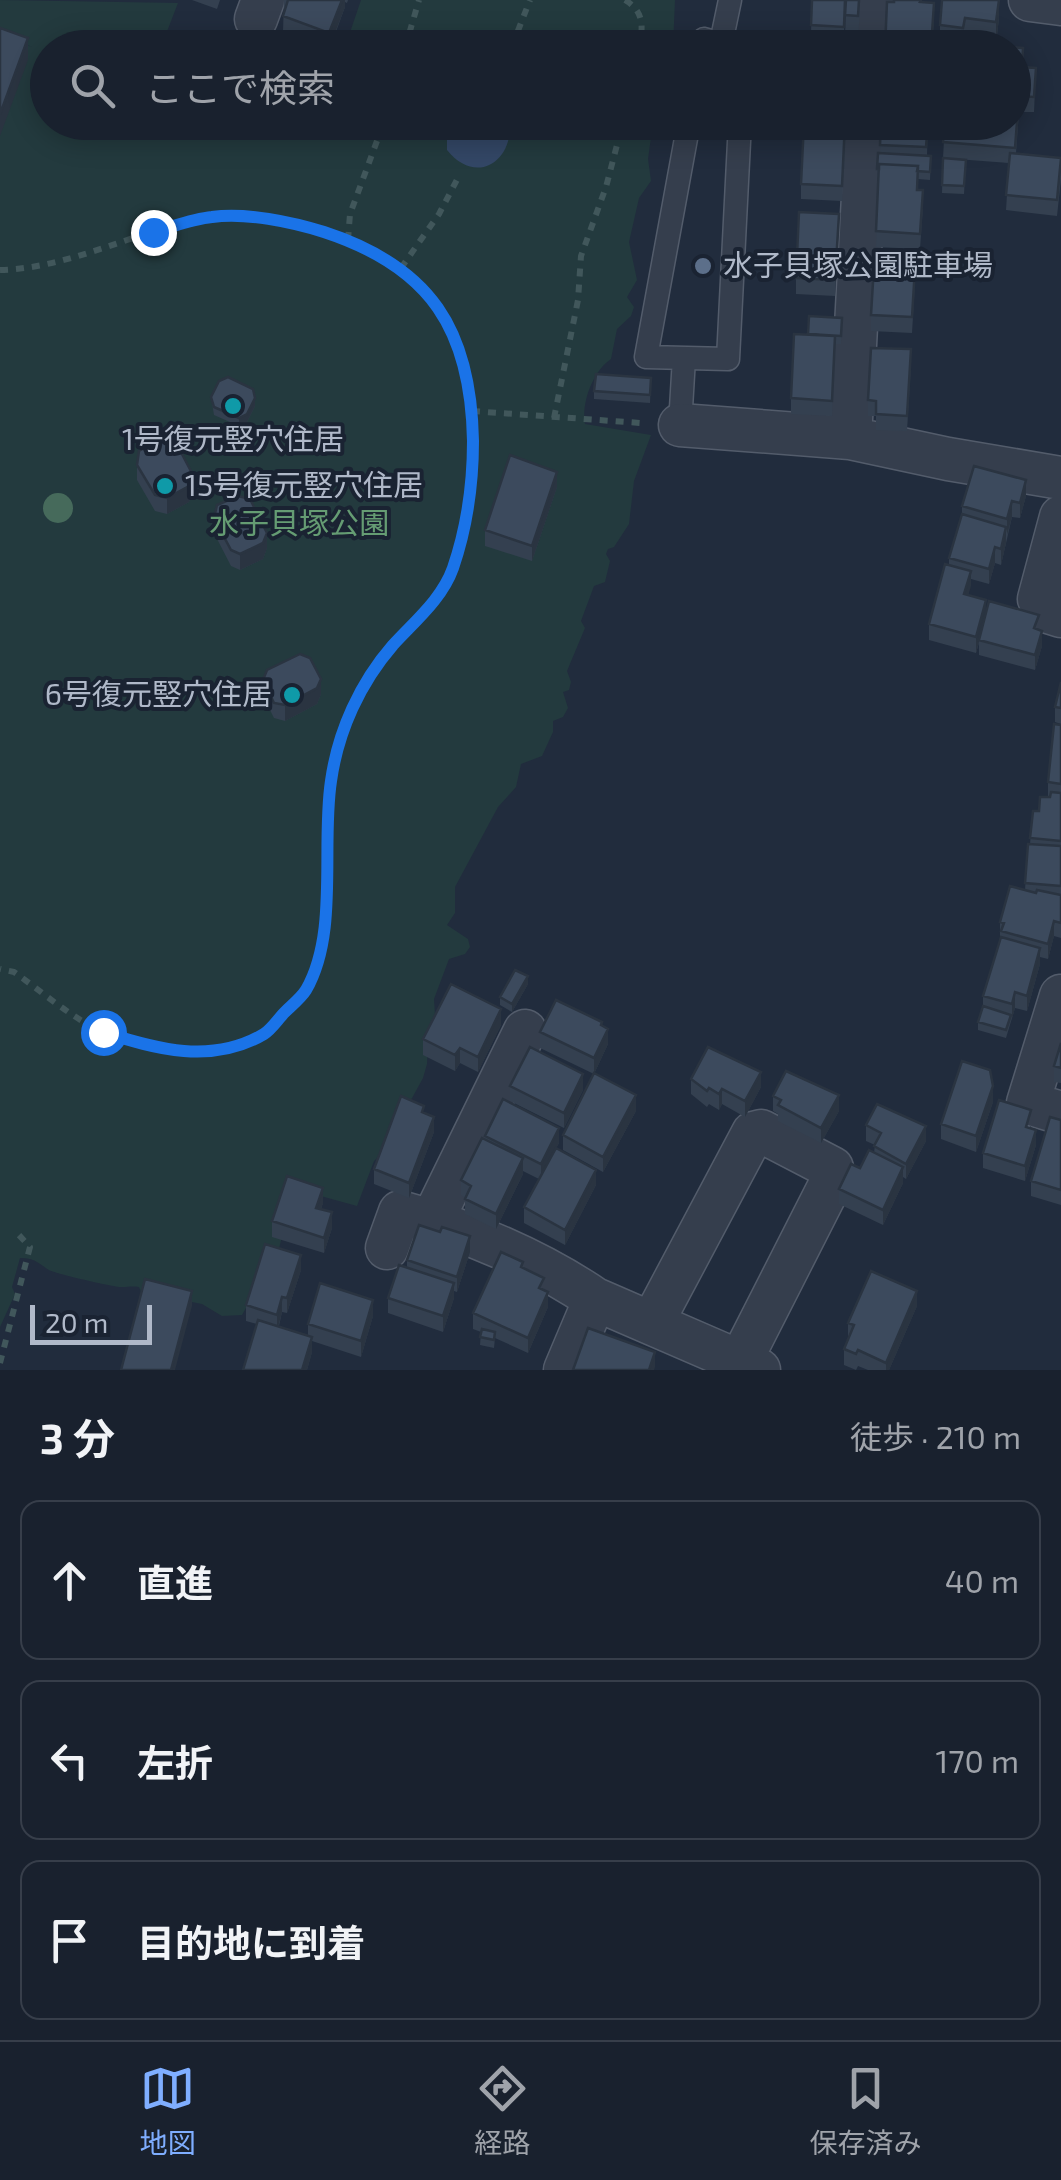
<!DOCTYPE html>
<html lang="ja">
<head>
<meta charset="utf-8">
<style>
  :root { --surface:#19212e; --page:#222936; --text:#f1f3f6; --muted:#9fa3aa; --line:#373e4a; --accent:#7faeff }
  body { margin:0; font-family:"Exo 2","Noto Sans JP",sans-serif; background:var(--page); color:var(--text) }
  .scale { position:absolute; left:30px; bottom:25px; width:122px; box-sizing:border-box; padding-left:10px; border:5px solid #b0b9c9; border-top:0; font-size:28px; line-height:35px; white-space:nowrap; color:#b0b9c9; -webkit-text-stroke:8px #1a2332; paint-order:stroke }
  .stop { position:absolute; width:30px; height:30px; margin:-22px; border:8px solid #1a73e8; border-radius:50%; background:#fff }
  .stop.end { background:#1a73e8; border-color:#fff; box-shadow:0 2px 10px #0008 }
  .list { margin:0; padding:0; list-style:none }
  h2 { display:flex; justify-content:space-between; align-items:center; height:130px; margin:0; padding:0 40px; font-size:42px }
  h2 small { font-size:32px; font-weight:400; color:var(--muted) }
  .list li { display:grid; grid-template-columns:65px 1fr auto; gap:30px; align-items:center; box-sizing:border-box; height:160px; margin:0 20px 20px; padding:0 20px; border:2px solid var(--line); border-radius:20px }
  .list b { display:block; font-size:38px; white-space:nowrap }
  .list em { font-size:32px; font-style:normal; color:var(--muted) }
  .icon { flex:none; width:55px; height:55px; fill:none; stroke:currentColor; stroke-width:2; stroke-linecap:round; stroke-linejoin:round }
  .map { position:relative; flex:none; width:1061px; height:1370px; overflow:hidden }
  .search { position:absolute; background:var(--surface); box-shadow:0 5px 25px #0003; left:30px; right:30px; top:30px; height:110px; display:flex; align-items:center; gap:25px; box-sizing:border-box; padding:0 35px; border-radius:55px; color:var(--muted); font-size:38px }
  .sheet { height:670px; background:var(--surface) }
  nav { display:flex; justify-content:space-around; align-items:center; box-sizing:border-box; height:140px; border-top:2px solid var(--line); background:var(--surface); font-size:28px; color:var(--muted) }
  nav a { display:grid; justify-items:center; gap:5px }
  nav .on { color:var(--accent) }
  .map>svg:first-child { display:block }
  .green { fill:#233a3e }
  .water { fill:#334766 }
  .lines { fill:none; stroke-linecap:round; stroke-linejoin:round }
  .lane-casing { stroke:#535c6b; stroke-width:25 }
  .street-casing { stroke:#535c6b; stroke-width:45 }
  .path { stroke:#41575b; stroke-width:6; stroke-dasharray:8 8; stroke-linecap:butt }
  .lane { stroke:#353e4d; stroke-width:22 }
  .street { stroke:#353e4d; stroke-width:42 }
  .tree { fill:#466a5b }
  .wall { fill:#344050 }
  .shaded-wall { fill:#2a3441 }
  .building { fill:#3c4a5d; stroke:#2a3441; stroke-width:2.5 }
  .route { stroke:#1a73e8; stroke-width:12 }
  .service-dot { fill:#5c6f8a; stroke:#1a2332; stroke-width:4 }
  .culture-dot { fill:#0f9aa8; stroke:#1a2332; stroke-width:4 }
  .labels { text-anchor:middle; stroke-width:8; stroke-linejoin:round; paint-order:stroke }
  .poi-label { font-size:30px; fill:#b0b9c9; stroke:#1a2332; text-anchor:start }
  .park-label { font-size:30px; fill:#659c73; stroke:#1a2332 }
</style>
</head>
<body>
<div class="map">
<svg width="1061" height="1370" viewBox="0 0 1061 1370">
  <rect width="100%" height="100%" fill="#212c3d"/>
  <path class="green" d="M0,0L178,3L161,47L48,48V122H231L244,127L249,122L653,123L648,159L651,181L639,198L629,242L637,280L627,297L634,307L631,316L617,329L611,359C593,371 581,403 585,424L651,435L634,481L629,524L614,547L608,549L606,554L610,561L605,582L594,586L581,621L585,628L567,671L571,682L569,690L563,692L568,708L563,717L553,721V732L542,756L521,764L516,787L498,807L455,887V913L447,925L468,939L470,947L465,954L449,959L434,999L435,1015L428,1035L427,1064L423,1078L382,1153L374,1161L357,1206L317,1195L282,1236L279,1249L242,1315L222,1316L202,1304L141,1292L139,1287C133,1286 128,1287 122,1287C117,1288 53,1273 49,1270C38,1263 35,1258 20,1258L12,1287L15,1294L0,1327V36L32,47L0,33Z
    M361,0H675L673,47H345Z"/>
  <path class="water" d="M447,123H510C512,163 475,185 447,150Z"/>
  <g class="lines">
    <defs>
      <path id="lane" d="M721,43L730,0
        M703,48L704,39L737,48
        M689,122L646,357L728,359L740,122
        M680,425L684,358"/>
      <path id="street" d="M1030,0L1061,4
        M256,19L263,0
        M871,48L874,0
        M680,425L850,438L948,459L1061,478
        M850,438L867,122
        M1061,517L1039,599L1045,611L1061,616
        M1061,996L1028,1103L1061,1113
        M432,1221L525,1031
        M387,1248L400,1212C467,1230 538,1260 595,1299
        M652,1323L753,1133L761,1131L832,1168L834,1177L740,1362
        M565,1370L595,1299L759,1370"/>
    </defs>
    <use href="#lane" class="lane-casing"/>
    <use href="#street" class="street-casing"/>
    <path class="path" d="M625,0C645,12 643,27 639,48
      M512,46L530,0
      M405,48L419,0
      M348,240L350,214L384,122
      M401,268L439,214L460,174
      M0,270C73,268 139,229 210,217C243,212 292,222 324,232C430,267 472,329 473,440C473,484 468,527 453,569C441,601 413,622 392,648C373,670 354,699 343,727C304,827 364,957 267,1031C225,1064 149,1054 104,1033C72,1018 42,992 14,972L0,969
      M472,411L641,423
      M554,418L578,300L581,256L606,187L623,122
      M0,1363L30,1247L18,1234"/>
    <use href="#lane" class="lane"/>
    <use href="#street" class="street"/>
  </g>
  <circle class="tree" cx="58" cy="508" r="15"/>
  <path class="wall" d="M192,0H220L217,9Z
    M284,0H348L347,3L345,2V7L330,48L283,31Z
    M812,0H845L844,35L811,33Z
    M846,0L860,11L858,38L845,37Z
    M942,0H999V18L996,44L965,40L964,43L1023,48V67L1036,68L1034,112H1019L1016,153L1061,158V179L1057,216L1006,210L1009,163L943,158L945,122H1014V48L940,47V25Z
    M921,2L934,18L932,48H885Z
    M881,122H928L927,156H931L930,180L918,179L917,190L923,206L920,249L876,247L879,177H877L878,153H880Z
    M846,136L842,201L801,199V184Z
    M943,158L966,160L964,194L942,193Z
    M839,214L835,296L796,294V278Z
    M916,266L912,333L871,331V315Z
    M842,318L841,344H835L832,416L791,414V398L808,334Z
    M911,365L907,431L876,430V416H868V400Z
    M651,378L650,403L594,399V391Z
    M211,397L255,406L247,422L239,426L214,415Z
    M137,465L193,491L189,502L167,514L155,511L137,480Z
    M557,487L532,561L485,546V530Z
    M1026,496L1020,518L1012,517L1001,565L995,563L989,584L971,579L968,595L986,611L1039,630L1042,646L1035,670L979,655V643L976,653L929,640V624L949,565V558L962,515V506Z
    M214,518L267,548L263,559L240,570L231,566L214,533Z
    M263,680L321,694L317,704L285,721L274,718L263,696Z
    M1061,682V724L1055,722V707Z
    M1061,725V938L1054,936L1048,959L1040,957V964L1027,1011L1015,1008L1006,1038L978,1030V1022L983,1006V996L1000,938V922L1025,890L1028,844H1030L1033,811H1039L1048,797V782Z
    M528,984L512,1012L500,1005V997Z
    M501,1025L478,1072L460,1063L455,1071L423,1055V1039Z
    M602,1026L608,1044L594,1074L540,1048V1032Z
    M1061,1043V1083L1054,1082V1066Z
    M691,1079L761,1087L745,1117L722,1104L719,1110L709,1104L707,1107L691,1094Z
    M510,1086L583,1090L564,1128L510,1101Z
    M773,1096L839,1111L821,1143L778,1121V1114L773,1111Z
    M993,1102L976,1152L941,1139V1124Z
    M636,1111L603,1172L563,1150V1135Z
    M424,1113L434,1132L409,1198L374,1184V1169Z
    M1061,1120V1205L1031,1196V1181Z
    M866,1125L926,1141L906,1179L903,1177V1183L883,1225L839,1204V1189L874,1153L875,1145L866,1141Z
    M1031,1126V1128L1036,1145L1025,1181L983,1168V1153Z
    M485,1136L559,1143L556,1148L596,1185L565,1245L524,1223V1207L539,1179L523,1171V1174L496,1229L465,1214V1198L461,1195V1180L485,1140Z
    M323,1203L321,1209L332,1228L324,1253L272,1237V1221Z
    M470,1252L457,1292L454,1291V1298L443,1332L388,1313V1298L407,1267V1260Z
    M523,1268L544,1290L548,1307L528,1353L495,1338L494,1348L480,1345L481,1332L473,1329V1313Z
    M301,1270L287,1313L282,1312L279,1326L308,1335V1324L373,1316L361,1357L312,1341V1352L307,1370H243L257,1324L246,1321V1305Z
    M917,1306L889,1370H868L858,1366L856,1370L844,1365V1349L848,1338V1323Z"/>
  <path class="shaded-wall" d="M342,0H345V7L329,48V33Z
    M999,0V18L996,44V22Z
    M28,38V60L0,136V114Z
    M255,398V406L247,422L239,426V418Z
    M557,472V487L532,561V546Z
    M193,475V491L189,502L167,514V498Z
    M1026,480V496L1020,518V503Z
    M1012,501V517L1007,535V519Z
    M1006,527V543L1001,565V549Z
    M267,533V548L263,559L240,570V554Z
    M995,547V563L989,584V569Z
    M971,571V586L964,610V594Z
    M986,600V616L976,653V637Z
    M1042,631V646L1035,670V655Z
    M321,679V694L317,704L285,721V705Z
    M1054,921V936L1048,959V944Z
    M1040,948V964L1027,1011V996Z
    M528,976V984L512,1012V1004Z
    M1015,992V1008L1012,1019V1004Z
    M501,1009V1025L478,1072V1057Z
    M608,1029V1044L594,1074V1058Z
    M460,1048V1063L455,1071V1055Z
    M761,1072V1087L745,1117V1101Z
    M583,1074V1090L564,1128V1113Z
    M993,1086V1102L976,1152V1136Z
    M722,1089V1104L719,1110V1094Z
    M636,1095V1111L603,1172V1157Z
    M839,1095V1111L821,1143V1128Z
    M434,1117V1132L409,1198V1183Z
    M926,1126V1141L906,1179V1164Z
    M559,1128V1143L541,1180V1164Z
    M1036,1130V1145L1025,1181V1166Z
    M523,1158V1174L496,1229V1214Z
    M903,1167V1183L883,1225V1210Z
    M596,1170V1185L565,1245V1230Z
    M323,1188V1203L316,1223V1208Z
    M332,1212V1228L324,1253V1238Z
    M470,1236V1252L457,1292V1277Z
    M301,1255V1270L287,1313V1298Z
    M454,1283V1298L443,1332V1316Z
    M192,1291V1306L175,1370H171Z
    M917,1291V1306L889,1370H886V1363Z
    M548,1292V1307L528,1353V1338Z
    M282,1297V1312L277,1331V1315Z
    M373,1300V1316L361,1357V1341Z
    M312,1337V1352L307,1370H302Z
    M655,1352V1367L654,1370H649Z"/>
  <path class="building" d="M288,0H342L329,33L283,16Z
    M812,0H845L844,27L811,25Z
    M846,0H859L858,16L845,15Z
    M894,0H921L920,2L934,3L932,33H926V48H885L887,2H894Z
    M942,0H999L996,22L965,18L963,28L940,25Z
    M0,28L28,38L0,114Z
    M806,41L853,43V48H806Z
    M951,42L1023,48L1022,67L1036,68L1034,97L1019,96L1015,148L943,142L945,122H1014V48H950Z
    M804,122H845L842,186L801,184Z
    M881,122H928L926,147L880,145Z
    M878,153L931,156L930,172L917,171L918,166L879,164V169H877Z
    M1010,153L1061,158L1057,200L1006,195Z
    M943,158L966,160L964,186L942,185Z
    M879,164L918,166L917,190H923L920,234L876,231Z
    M799,212L839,214L835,280L796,278Z
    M875,249L916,251L912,317L871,315Z
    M809,316L842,318L841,336L808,334Z
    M794,334L835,336L832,401L791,398Z
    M871,348L911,349L907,416L876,414V401L868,400Z
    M596,374L651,378L650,395L594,391Z
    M228,377L253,389L255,398L247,414L239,418L214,407L211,397L219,381Z
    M161,438L175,441L193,475L189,486L167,498L155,495L137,465L139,451Z
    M510,455L557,472L532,546L485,530Z
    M974,466L1026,480L1020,503L1012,501L1007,519L962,506Z
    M238,496L250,499L267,533L263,543L240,554L231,550L214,518L217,505Z
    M962,514L1006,527L1001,549L995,547L989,569L949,558Z
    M945,564L971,571L964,594L986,600L976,637L929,624Z
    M989,601L1039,615L1034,628L1042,631L1035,655L979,640Z
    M300,654L310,658L321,679L317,688L285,705L274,703L263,680L267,670Z
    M1061,682V708L1055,707Z
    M1054,724L1061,725V784L1048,782Z
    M1051,792L1061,793V841L1030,838L1033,811H1039L1040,797H1050Z
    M1028,844L1061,846V886L1025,883Z
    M1010,886L1036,893L1037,890L1061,895V923L1054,921L1048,944L1001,931L1004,923L1000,922Z
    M1001,937L1040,948L1027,996L1015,992L1012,1004L983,996Z
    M515,970L528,976L512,1004L500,997Z
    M451,984L501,1009L478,1057L460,1048L455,1055L423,1039Z
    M556,1000L602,1022L601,1025L608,1029L594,1058L540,1032Z
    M983,1006L1011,1015L1006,1030L978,1022Z
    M1061,1043V1068L1054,1066Z
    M530,1047L583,1074L564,1113L510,1086Z
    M708,1047L761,1072L745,1101L722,1089L719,1094L709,1088L707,1091L691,1079Z
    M962,1061L990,1070L993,1086L976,1136L941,1124Z
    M786,1071L839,1095L821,1128L778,1105L781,1100L773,1096Z
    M594,1073L636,1095L603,1157L563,1135Z
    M401,1096L424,1106L422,1112L434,1117L409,1183L374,1169Z
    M503,1099L559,1128L541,1164L485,1136Z
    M999,1100L1031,1110L1026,1127L1036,1130L1025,1166L983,1153Z
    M877,1104L926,1126L906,1164L874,1146L881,1133L866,1125Z
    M1050,1117L1061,1120V1190L1031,1181Z
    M482,1138L523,1158L496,1214L465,1199L471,1186L461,1180Z
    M556,1148L596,1170L565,1230L524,1207Z
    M869,1150L903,1167L883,1210L839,1189L851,1164L860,1168Z
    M287,1176L323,1188L316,1208L332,1212L324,1238L272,1221Z
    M419,1225L440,1232L442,1227L470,1236L457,1277L407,1260Z
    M265,1244L301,1255L287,1298L282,1297L277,1315L246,1305Z
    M501,1252L523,1262L521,1267L544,1278L539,1288L548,1292L528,1338L473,1313Z
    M399,1265L454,1283L443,1316L388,1298Z
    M871,1271L917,1291L886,1363L858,1350L856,1354L844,1349L854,1325L848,1323Z
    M145,1279L192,1291L171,1370H121Z
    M320,1283L373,1300L361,1341L308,1324Z
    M258,1320L312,1337L302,1370H243Z
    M588,1328L655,1352L649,1370H573Z
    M482,1329L495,1332L494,1340L480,1337Z"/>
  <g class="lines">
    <path class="route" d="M103,1032C156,1049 212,1065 264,1034C272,1029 278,1019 285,1012C291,1006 301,998 306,990C339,933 321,846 331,781C338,731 360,683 393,645C415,621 442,599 453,568C467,527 473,485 473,441C471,330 431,267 324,232C292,222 245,212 212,217C192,219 172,227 153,232"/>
  </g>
  <circle class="service-dot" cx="703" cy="266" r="10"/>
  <g class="culture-dot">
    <circle cx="233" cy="406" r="10"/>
    <circle cx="165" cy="486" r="10"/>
    <circle cx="292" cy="695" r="10"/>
  </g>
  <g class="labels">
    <g class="poi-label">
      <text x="723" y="276">水子貝塚公園駐車場</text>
      <text x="233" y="450" text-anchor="middle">1号復元竪穴住居</text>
      <text x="185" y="496">15号復元竪穴住居</text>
      <text x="272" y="705" text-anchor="end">6号復元竪穴住居</text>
    </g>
    <g class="park-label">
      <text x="299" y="534">水子貝塚公園</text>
    </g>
  </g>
</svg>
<div class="scale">20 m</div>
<div class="stop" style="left:103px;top:1032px"></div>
<div class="stop end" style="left:153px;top:232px"></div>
<div class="search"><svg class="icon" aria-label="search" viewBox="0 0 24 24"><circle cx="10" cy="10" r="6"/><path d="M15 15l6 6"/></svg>ここで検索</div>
</div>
<section class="sheet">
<h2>3 分<small>徒歩 · 210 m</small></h2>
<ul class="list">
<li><svg class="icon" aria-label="ahead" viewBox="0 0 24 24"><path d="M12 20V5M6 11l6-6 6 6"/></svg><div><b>直進</b></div><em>40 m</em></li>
<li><svg class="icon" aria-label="left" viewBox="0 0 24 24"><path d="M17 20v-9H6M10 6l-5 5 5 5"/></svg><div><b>左折</b></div><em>170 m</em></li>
<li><svg class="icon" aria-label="arrive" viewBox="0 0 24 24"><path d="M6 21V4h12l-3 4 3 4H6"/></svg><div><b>目的地に到着</b></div></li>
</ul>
</section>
<nav>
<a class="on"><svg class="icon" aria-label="map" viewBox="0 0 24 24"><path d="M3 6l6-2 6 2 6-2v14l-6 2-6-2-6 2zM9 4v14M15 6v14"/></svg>地図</a>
<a><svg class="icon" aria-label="directions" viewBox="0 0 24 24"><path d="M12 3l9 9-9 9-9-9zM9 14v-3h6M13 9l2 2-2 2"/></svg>経路</a>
<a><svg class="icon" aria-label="saved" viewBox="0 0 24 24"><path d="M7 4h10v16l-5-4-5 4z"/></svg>保存済み</a>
</nav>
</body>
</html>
